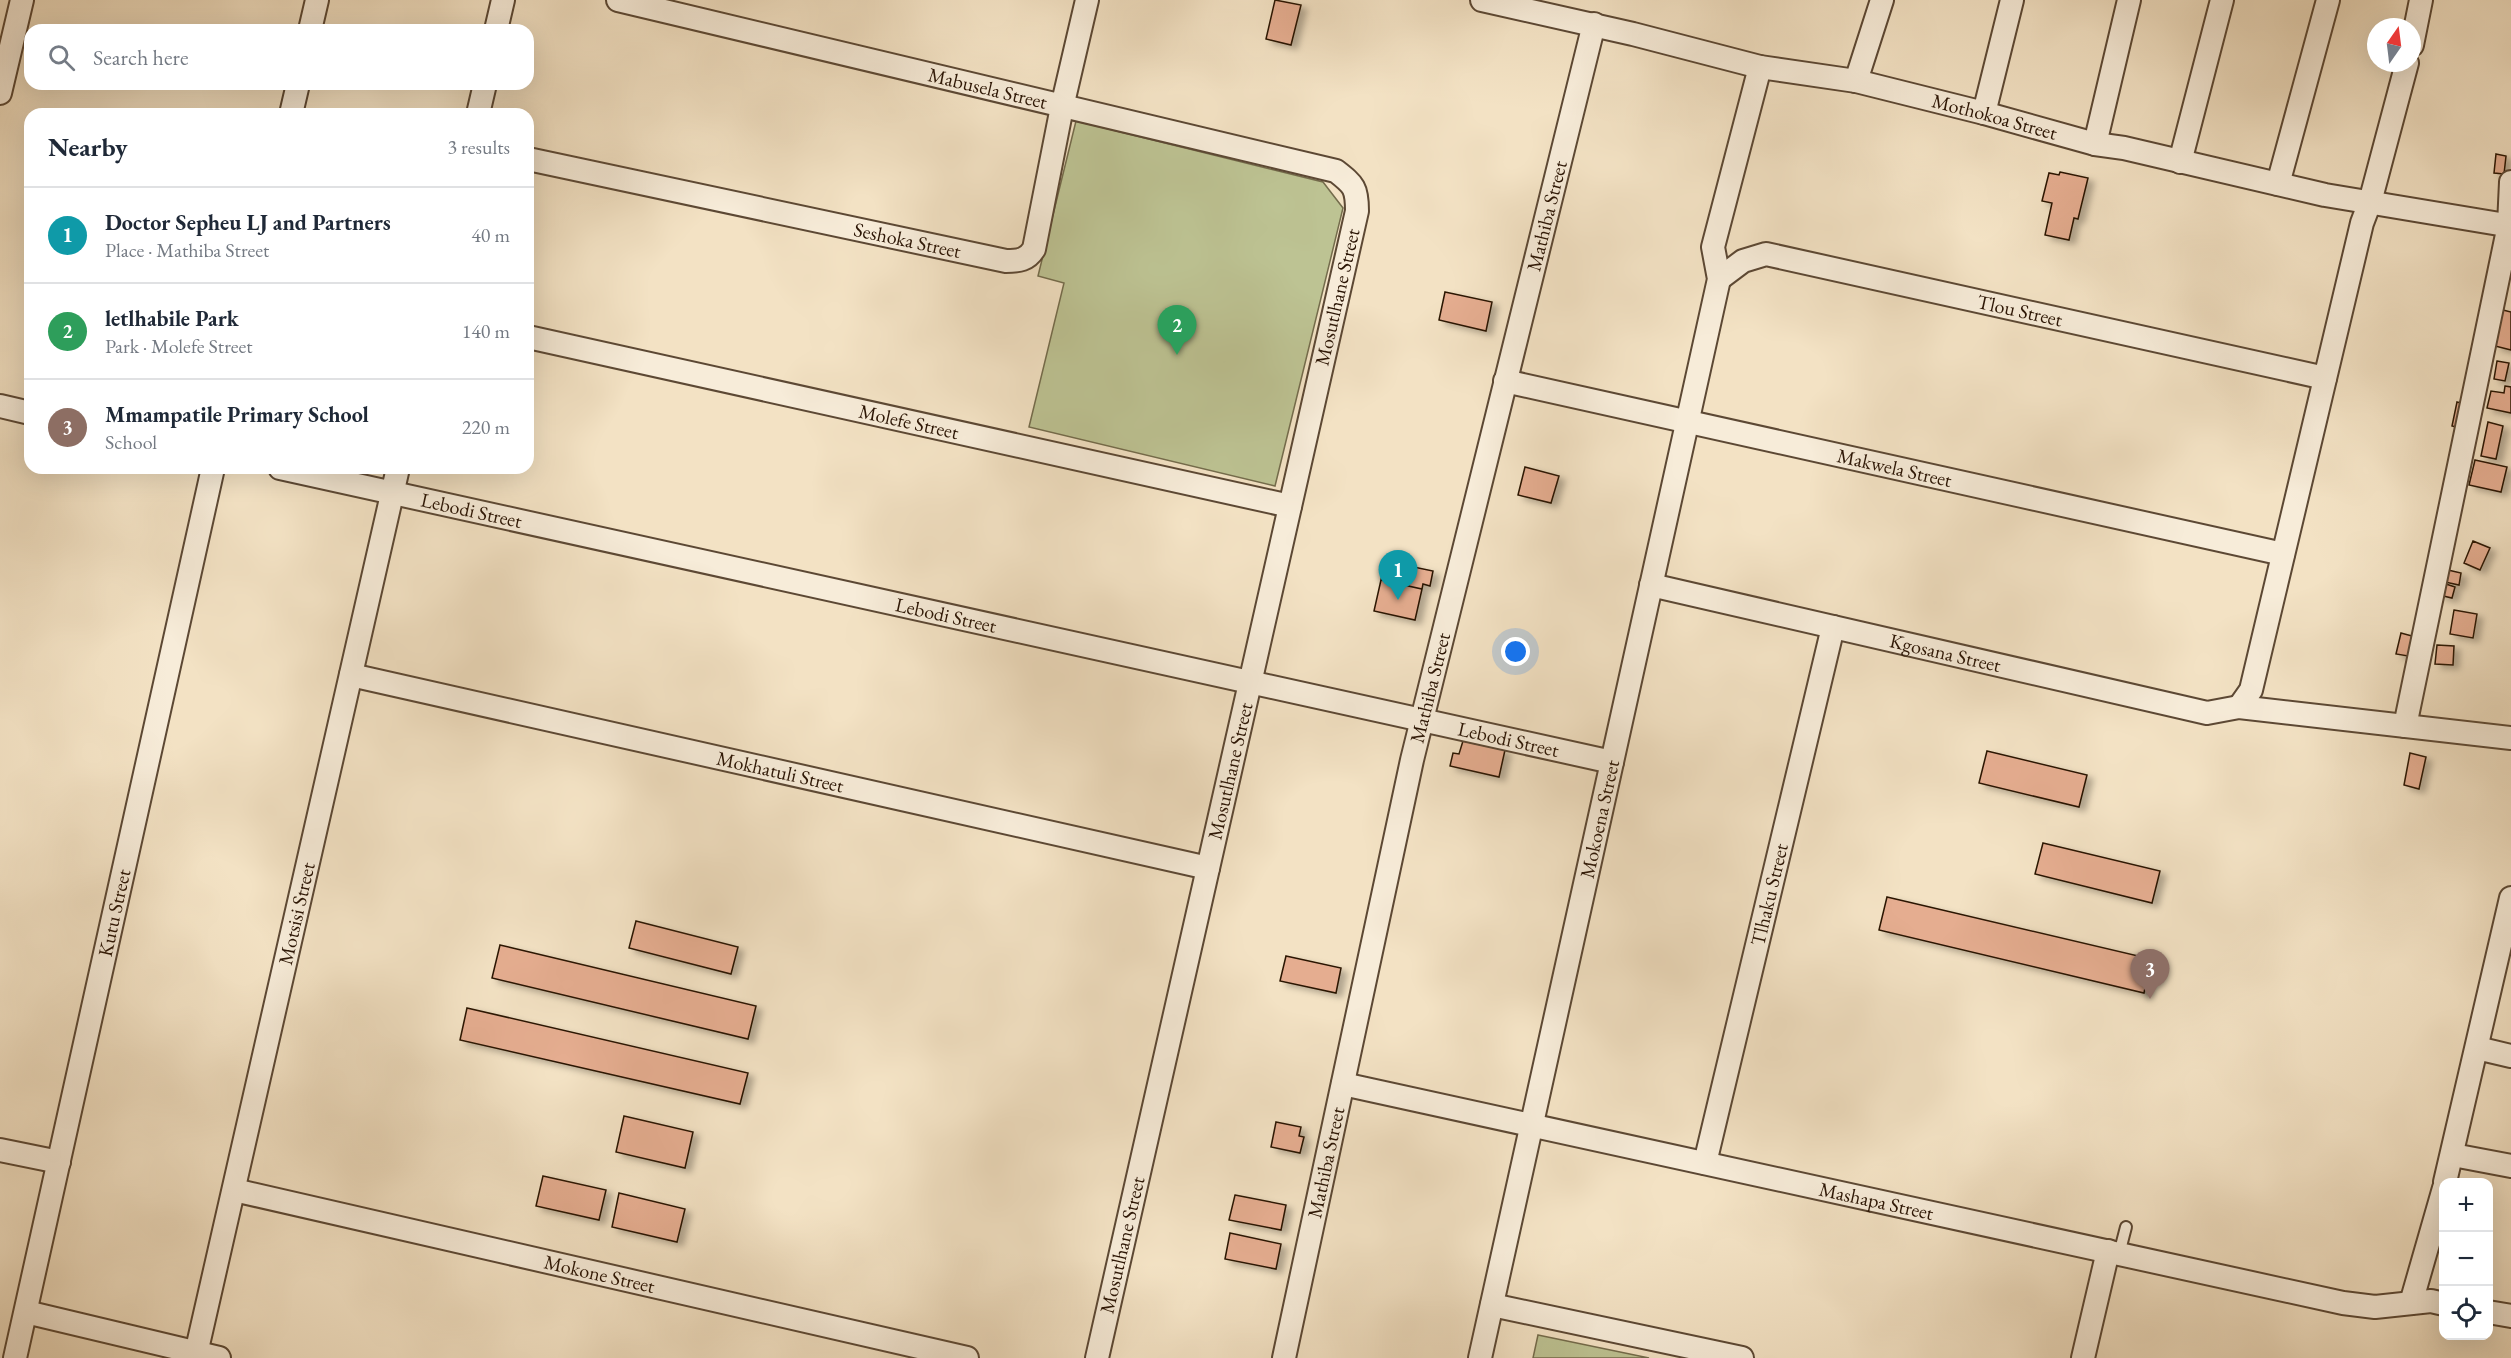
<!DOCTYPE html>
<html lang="en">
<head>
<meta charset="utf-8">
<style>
  :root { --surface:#fff; --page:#f6f6f7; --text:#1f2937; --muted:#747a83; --line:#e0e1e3; --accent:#0f766e }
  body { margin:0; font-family:"EB Garamond",serif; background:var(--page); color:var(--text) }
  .controls { position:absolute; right:18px; bottom:18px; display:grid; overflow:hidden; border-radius:12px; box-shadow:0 6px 24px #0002 }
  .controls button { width:54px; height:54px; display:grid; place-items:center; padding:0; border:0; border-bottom:2px solid var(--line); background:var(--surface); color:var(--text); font:30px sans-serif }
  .compass { position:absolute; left:2367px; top:18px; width:54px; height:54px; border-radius:50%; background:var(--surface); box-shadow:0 6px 24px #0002; rotate:14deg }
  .you { position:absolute; left:1516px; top:652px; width:21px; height:21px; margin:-15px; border:4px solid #fff; border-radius:50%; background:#1a73e8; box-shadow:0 0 0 9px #1a73e833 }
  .badge { display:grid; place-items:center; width:39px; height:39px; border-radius:50%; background:var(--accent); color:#fff; font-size:20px; font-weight:700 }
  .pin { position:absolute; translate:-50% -50px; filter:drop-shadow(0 2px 3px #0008) }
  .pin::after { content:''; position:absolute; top:32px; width:21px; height:18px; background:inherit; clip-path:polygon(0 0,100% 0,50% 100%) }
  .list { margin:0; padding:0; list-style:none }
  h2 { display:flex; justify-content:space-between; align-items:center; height:78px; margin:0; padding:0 24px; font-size:26px }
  h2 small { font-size:20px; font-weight:400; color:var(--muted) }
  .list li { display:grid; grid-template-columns:39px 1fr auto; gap:18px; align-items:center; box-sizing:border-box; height:96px; padding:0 24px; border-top:2px solid var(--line) }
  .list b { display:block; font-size:22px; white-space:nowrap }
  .list p { margin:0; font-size:20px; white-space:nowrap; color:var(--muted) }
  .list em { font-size:20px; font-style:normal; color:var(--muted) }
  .icon { flex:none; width:33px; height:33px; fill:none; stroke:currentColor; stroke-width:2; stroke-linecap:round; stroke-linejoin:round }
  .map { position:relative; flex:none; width:2511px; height:1358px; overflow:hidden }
  .search { position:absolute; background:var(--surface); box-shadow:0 6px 24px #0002; left:24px; top:24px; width:510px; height:66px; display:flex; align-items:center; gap:15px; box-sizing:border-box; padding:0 21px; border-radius:18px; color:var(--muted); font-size:22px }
  .panel { position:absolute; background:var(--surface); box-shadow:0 6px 24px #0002; left:24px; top:108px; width:510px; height:366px; border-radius:18px }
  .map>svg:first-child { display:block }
  .green { fill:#bdc393; stroke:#746c4c; stroke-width:1.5 }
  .building { fill:#e5ad90; stroke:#2a1404; stroke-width:1.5; filter:url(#shadow) }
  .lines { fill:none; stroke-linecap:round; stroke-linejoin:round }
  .lane-casing { stroke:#5c4834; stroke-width:14 }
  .street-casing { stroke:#5c4834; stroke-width:26 }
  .lane { stroke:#f7ecd9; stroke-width:10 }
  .street { stroke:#f7ecd9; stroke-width:22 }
  .labels { text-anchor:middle; stroke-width:5; stroke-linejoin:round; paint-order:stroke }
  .street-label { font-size:20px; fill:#2a1404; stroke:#f7ecd9 }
</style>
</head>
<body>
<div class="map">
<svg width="2511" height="1358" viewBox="0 0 2511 1358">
  <defs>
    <filter id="shadow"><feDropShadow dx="6" dy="4" stdDeviation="3" flood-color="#0004"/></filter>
  </defs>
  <rect width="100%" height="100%" fill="#f3e2c4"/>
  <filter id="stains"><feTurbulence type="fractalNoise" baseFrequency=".00333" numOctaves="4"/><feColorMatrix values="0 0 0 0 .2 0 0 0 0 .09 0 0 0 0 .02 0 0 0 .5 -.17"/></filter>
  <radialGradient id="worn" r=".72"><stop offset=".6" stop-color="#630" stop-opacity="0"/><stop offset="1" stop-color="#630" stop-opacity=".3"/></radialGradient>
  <path class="green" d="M1076,121L1323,182L1343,208L1275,486L1029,427L1064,283L1038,276Z
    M1538,1335L1649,1358H1533Z"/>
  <path class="building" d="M1275,0L1301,5L1291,45L1266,39Z
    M2496,154L2506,156L2504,174L2494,173Z
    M2060,172L2088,178L2078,219L2074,218L2069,240L2045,235L2052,203L2042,201L2049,173L2059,175Z
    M1445,292L1492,302L1486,331L1439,320Z
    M2503,310L2511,312V350L2495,346Z
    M2497,361L2509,363L2505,381L2494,379Z
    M2505,386L2511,387V413L2487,408L2491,391L2504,393Z
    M2457,402L2465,404L2460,428L2452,426Z
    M2488,422L2503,426L2496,459L2481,456Z
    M2475,460L2507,467L2501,492L2469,485Z
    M1525,467L1559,476L1551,503L1518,495Z
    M2473,541L2490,548L2480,570L2464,563Z
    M1385,561L1433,571L1430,586L1423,584L1422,589L1381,580Z
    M2448,570L2461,573L2459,585L2445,582Z
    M1381,580L1422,589L1415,620L1374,611Z
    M2443,583L2455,587L2452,598L2439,595Z
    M2454,610L2477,614L2473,638L2450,634Z
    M2401,633L2412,636L2408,656L2396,654Z
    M2437,645L2454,646L2453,665L2435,664Z
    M1463,741L1505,750L1499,777L1450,766L1453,753L1459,754Z
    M1987,751L2087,775L2079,807L1979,783Z
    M2410,753L2426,757L2419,789L2404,785Z
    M2043,843L2160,871L2152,903L2035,874Z
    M1887,897L2151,959L2144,993L1879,930Z
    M636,921L738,947L731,974L629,948Z
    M500,945L756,1006L748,1039L492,978Z
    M1286,956L1341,968L1336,993L1280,981Z
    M467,1008L748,1073L740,1104L460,1040Z
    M624,1116L693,1132L685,1168L616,1152Z
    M1276,1122L1301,1127L1299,1136L1304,1137L1300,1153L1271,1147Z
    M543,1176L606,1190L599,1220L536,1206Z
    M619,1193L685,1209L677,1242L612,1227Z
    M1235,1195L1286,1205L1281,1230L1229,1220Z
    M1230,1233L1281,1244L1276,1269L1225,1259Z"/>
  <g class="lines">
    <defs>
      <path id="lane" d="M2119,1254L2126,1227"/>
      <g id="street">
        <path id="s1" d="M618,0L1336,171C1354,185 1357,188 1357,211L1097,1358"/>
        <path id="s2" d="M1482,0L1633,34L1760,67L1856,81L1984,113L2095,144L2124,148L2325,195L2511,226"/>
        <path d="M310,30L317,0"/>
        <path d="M496,30L503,0"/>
        <path d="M2412,45L2421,0"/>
        <path d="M1856,81L1882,0"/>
        <path d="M0,93L22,0"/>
        <path d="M1984,113L2012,0"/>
        <path d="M291,114L298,84"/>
        <path d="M478,114L485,84"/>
        <path d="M2095,144L2129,0"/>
        <path id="s3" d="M528,159L1006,261C1019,261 1027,260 1034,249L1062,107L1087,0"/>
        <path d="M2180,162L2222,0"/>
        <path d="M2278,184L2328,0"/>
        <path id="s4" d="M1719,279L1743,261L1766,254L2325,378"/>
        <path id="s5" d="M528,337L1290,506"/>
        <path id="s6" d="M1505,381L2283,554"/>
        <path d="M0,406L30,413"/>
        <path id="s7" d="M280,468L1612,762"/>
        <path id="s8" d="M1651,585L2207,713L2239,707L2511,738"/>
        <path id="s9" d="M351,675L1208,868"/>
        <path d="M2239,707L2251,690L2362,223L2370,202L2407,63"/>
        <path d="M2405,726L2509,225L2511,182"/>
        <path d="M2477,1048L2511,1056"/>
        <path id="s10" d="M1343,1084L2343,1303L2375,1307L2431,1301L2444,1304"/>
        <path d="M0,1150L59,1162"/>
        <path d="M2453,1155L2511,1166"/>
        <path id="s11" d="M1705,1163L1833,627"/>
        <path d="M2445,1182L2511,898"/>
        <path id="s12" d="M234,1190L967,1358"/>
        <path d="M2411,1303L2444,1188"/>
        <path d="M1492,1305L1742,1358"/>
        <path d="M26,1312L219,1358"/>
        <path d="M2488,1312L2511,1316"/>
        <path id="s13" d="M15,1358L213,468"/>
        <path id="s14" d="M195,1358L398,468"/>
        <path id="s15" d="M1284,1358L1412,760L1594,24"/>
        <path id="s16" d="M1480,1358L1719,279L1713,247L1760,67"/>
        <path d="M2083,1358L2108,1251"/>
      </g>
    </defs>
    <use href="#lane" class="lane-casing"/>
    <use href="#street" class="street-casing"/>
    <use href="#lane" class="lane"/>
    <use href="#street" class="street"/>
  </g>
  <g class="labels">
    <g class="street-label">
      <text dy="7" stroke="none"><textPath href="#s1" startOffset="380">Mabusela Street</textPath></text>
      <text dy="7" stroke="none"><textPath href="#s2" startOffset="526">Mothokoa Street</textPath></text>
      <text dy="7" stroke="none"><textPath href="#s15" startOffset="1172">Mathiba Street</textPath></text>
      <text dy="7" stroke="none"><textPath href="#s3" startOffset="388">Seshoka Street</textPath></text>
      <text transform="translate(1337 297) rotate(-77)" y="7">Mosutlhane Street</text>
      <text dy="7" stroke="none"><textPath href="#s4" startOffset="314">Tlou Street</textPath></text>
      <text dy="7" stroke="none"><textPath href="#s5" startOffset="390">Molefe Street</textPath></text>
      <text dy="7" stroke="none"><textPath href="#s6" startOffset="399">Makwela Street</textPath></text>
      <text dy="7" stroke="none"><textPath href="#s7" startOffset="196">Lebodi Street</textPath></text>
      <text dy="7" stroke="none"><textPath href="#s7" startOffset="682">Lebodi Street</textPath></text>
      <text dy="7" stroke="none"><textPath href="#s8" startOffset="302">Kgosana Street</textPath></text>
      <text dy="7" stroke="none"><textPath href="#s15" startOffset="686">Mathiba Street</textPath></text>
      <text dy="7" stroke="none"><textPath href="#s7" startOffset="1258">Lebodi Street</textPath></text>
      <text transform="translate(1230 771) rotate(-77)" y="7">Mosutlhane Street</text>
      <text dy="7" stroke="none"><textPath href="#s9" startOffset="440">Mokhatuli Street</textPath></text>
      <text dy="7" stroke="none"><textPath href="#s16" startOffset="552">Mokoena Street</textPath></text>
      <text dy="7" stroke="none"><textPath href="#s11" startOffset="276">Tlhaku Street</textPath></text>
      <text dy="7" stroke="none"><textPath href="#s13" startOffset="456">Kutu Street</textPath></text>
      <text dy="7" stroke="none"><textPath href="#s14" startOffset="456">Motsisi Street</textPath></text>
      <text dy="7" stroke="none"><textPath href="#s15" startOffset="200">Mathiba Street</textPath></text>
      <text dy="7" stroke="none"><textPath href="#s10" startOffset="546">Mashapa Street</textPath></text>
      <text transform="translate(1122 1245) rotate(-77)" y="7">Mosutlhane Street</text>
      <text dy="7" stroke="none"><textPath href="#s12" startOffset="375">Mokone Street</textPath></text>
    </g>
  </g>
  <rect width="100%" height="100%" filter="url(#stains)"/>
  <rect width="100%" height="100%" fill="url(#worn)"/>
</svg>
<div class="controls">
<button>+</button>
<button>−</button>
<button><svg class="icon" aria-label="locate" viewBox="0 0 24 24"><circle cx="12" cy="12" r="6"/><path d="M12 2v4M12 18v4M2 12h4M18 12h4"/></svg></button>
</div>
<svg class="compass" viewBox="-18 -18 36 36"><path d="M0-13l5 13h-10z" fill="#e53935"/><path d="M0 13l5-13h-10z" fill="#747a83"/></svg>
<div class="you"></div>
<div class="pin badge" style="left:1398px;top:600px;background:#0f9aa8">1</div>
<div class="pin badge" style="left:1177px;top:355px;background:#2e9e5b">2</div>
<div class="pin badge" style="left:2150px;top:999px;background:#8d6e63">3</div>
<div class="search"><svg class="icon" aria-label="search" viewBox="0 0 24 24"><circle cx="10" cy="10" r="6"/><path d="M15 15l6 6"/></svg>Search here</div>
<section class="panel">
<h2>Nearby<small>3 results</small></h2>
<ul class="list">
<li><span class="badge" style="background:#0f9aa8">1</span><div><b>Doctor Sepheu LJ and Partners</b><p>Place · Mathiba Street</p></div><em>40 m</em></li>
<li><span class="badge" style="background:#2e9e5b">2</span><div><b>letlhabile Park</b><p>Park · Molefe Street</p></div><em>140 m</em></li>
<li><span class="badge" style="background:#8d6e63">3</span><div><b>Mmampatile Primary School</b><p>School</p></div><em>220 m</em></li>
</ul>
</section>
</div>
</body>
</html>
